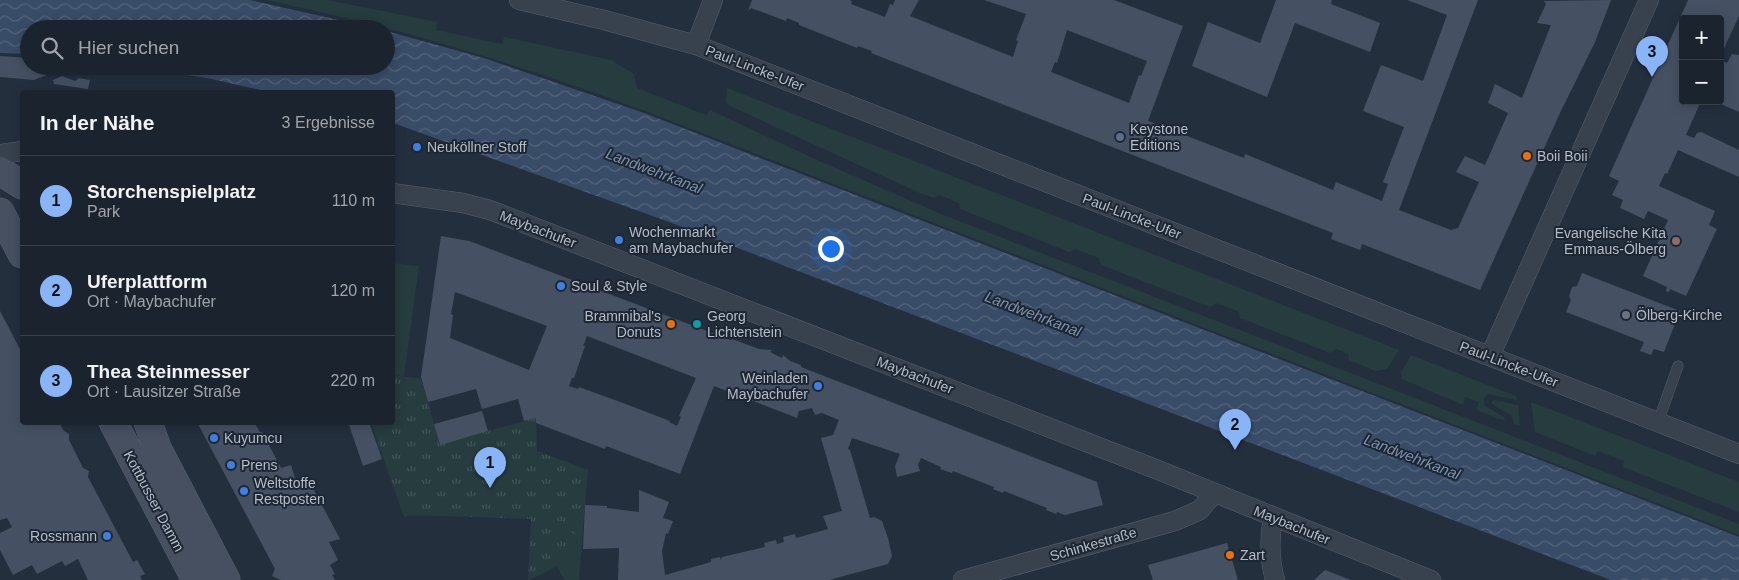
<!DOCTYPE html>
<html lang="de">
<head>
<meta charset="utf-8">
<style>
  :root { --surface:#1b232e; --page:#242b36; --text:#f1f3f6; --muted:#a0a4aa; --line:#39404a; --accent:#8ab4f8 }
  body { margin:0; font-family:Helvetica,sans-serif; background:var(--page); color:var(--text) }
  .controls { position:absolute; right:15px; top:15px; display:grid; overflow:hidden; border-radius:5px; box-shadow:0 2px 12px #0003 }
  .controls button { width:45px; height:45px; display:grid; place-items:center; padding:0; border:0; border-bottom:1px solid var(--line); background:var(--surface); color:var(--text); font:25px sans-serif }
  .you { position:absolute; left:830px; top:248px; width:18px; height:18px; margin:-12px; border:4px solid #fff; border-radius:50%; background:#1a73e8; box-shadow:0 0 0 8px #1a73e833 }
  .badge { display:grid; place-items:center; width:32px; height:32px; border-radius:50%; background:var(--accent); color:#111; font-size:16px; font-weight:700 }
  .pin { position:absolute; translate:-50% -41px; filter:drop-shadow(0 1px 2px #0008) }
  .pin::after { content:''; position:absolute; top:26px; width:18px; height:15px; background:inherit; clip-path:polygon(0 0,100% 0,50% 100%) }
  .list { margin:0; padding:0; list-style:none }
  h2 { display:flex; justify-content:space-between; align-items:center; height:65px; margin:0; padding:0 20px; font-size:21px }
  h2 small { font-size:16px; font-weight:400; color:var(--muted) }
  .list li { display:grid; grid-template-columns:32px 1fr auto; gap:15px; align-items:center; box-sizing:border-box; height:90px; padding:0 20px; border-top:1px solid var(--line) }
  .list b { display:block; font-size:19px; white-space:nowrap }
  .list p { margin:0; font-size:16px; white-space:nowrap; color:var(--muted) }
  .list em { font-size:16px; font-style:normal; color:var(--muted) }
  .icon { flex:none; width:28px; height:28px; fill:none; stroke:currentColor; stroke-width:2; stroke-linecap:round; stroke-linejoin:round }
  .map { position:relative; flex:none; width:1739px; height:580px; overflow:hidden }
  .search { position:absolute; background:var(--surface); box-shadow:0 2px 12px #0003; left:20px; top:20px; width:375px; height:55px; display:flex; align-items:center; gap:12px; box-sizing:border-box; padding:0 18px; border-radius:28px; color:var(--muted); font-size:19px }
  .panel { position:absolute; background:var(--surface); box-shadow:0 2px 12px #0003; left:20px; top:90px; width:375px; height:335px; border-radius:5px }
  .map>svg:first-child { display:block }
  .grass { fill:#263c3f }
  .park { fill:url(#park-tufts) }
  .water { fill:url(#water-waves) }
  .building { fill:#455162; fill-rule:evenodd }
  .lines { fill:none; stroke-linecap:round; stroke-linejoin:round }
  .lane-casing { stroke:#565f6c; stroke-width:11 }
  .street-casing { stroke:#565f6c; stroke-width:20 }
  .secondary-casing { stroke:#565f6c; stroke-width:29 }
  .lane { stroke:#38414e; stroke-width:10 }
  .street { stroke:#38414e; stroke-width:19 }
  .secondary { stroke:#465061; stroke-width:28 }
  .service-dot { fill:#5c6f8a; stroke:#1d2633; stroke-width:2 }
  .shop-dot { fill:#3f7fe0; stroke:#1d2633; stroke-width:2 }
  .food-dot { fill:#e8710a; stroke:#1d2633; stroke-width:2 }
  .education-dot { fill:#8d6e63; stroke:#1d2633; stroke-width:2 }
  .worship-dot { fill:#6b7280; stroke:#1d2633; stroke-width:2 }
  .culture-dot { fill:#0f9aa8; stroke:#1d2633; stroke-width:2 }
  .labels { text-anchor:middle; stroke-width:4; stroke-linejoin:round; paint-order:stroke }
  .street-label { font-size:14px; fill:#b4bcc9; stroke:#1d2633 }
  .poi-label { font-size:14px; fill:#b4bcc9; stroke:#1d2633; text-anchor:start }
  .water-label { font-size:15px; font-style:italic; fill:#7c92b1; stroke:#1d2633 }
</style>
</head>
<body>
<div class="map">
<svg width="1739" height="580" viewBox="0 0 1739 580">
  <defs>
    <pattern id="park-tufts" width="24" height="20" patternUnits="userSpaceOnUse" patternTransform="scale(1.25)"><rect width="24" height="20" fill="#263c3f"/><path d="M3 7l-1-3M5 7V3M7 7l1-3M15 17l-1-3M17 17v-4M19 17l1-3" fill="none" stroke="#435659"/></pattern>
    <pattern id="water-waves" width="16" height="10" patternUnits="userSpaceOnUse" patternTransform="scale(1.25)"><rect width="16" height="10" fill="#394c67"/><path d="M0 5q4-4 8 0t8 0" fill="none" stroke="#53647b"/></pattern>
  </defs>
  <rect width="100%" height="100%" fill="#242f3e"/>
  <path class="grass" d="M265,0H328L437,22L436,30L502,44L504,37L611,60L634,74L637,88L706,115L710,110L815,159L941,214L1739,524V535L645,111C520,65 395,26 265,0Z
    M727,88L1399,350L1387,369L1376,371L1349,360L1348,354L1336,349L1330,353L1240,318L1239,312L1216,303L1210,307L1101,265L1099,258L1075,249L1069,252L960,209L959,203L939,195L934,198L922,194L730,106L726,102Z
    M393,263L419,266L404,376L393,375Z
    M1411,355L1516,396L1517,400L1488,394L1484,398L1485,406L1504,417L1505,421L1476,410L1479,402L1465,397L1463,405L1402,379L1401,373Z
    M1495,400L1518,405L1520,426L1514,424L1512,416L1492,404V401Z
    M1531,402L1739,482V512L1623,467L1624,461L1598,451L1595,456L1535,432Z
    M585,505L579,580H565L556,566L568,556L577,542L570,529Z"/>
  <path class="park" d="M393,375L421,379L440,444L536,418L537,451L588,470L585,505L570,529L577,534C579,557 547,573 528,580L531,519L411,515L404,517L371,423L392,422Z"/>
  <path class="water" d="M0,0H250L379,29H29V54L0,53Z
    M386,31L484,58L644,113L1739,537V580H1611L672,223L393,123L392,92H270L207,78L126,66H386Z"/>
  <path class="building" d="M752,0H849L852,1L851,4L885,17L890,4L893,5L895,0H919L910,16L1013,57L1018,41L1016,40L1026,14L984,0H1114L1183,26L1148,121L1244,158L1245,154L1333,190L1336,182L1382,201L1388,184L1383,182L1404,127L1363,111L1381,65L1423,81L1447,15L1407,0H1478L1399,210L1451,230L1458,228L1479,182L1456,172L1465,156L1485,165L1508,113L1488,103L1495,84L1522,98L1551,25L1537,23L1546,4L1544,1L1611,0L1595,42L1560,113L1480,290L1362,244L1360,250L1331,239L1333,233L871,53L872,51L858,46L857,48L799,25V23L787,18L786,21L751,8L748,11ZM1067,30L1147,61L1141,76L1139,75L1129,103L1051,72L1055,62L1057,63Z
    M1276,0H1332L1331,4L1380,23L1370,52L1295,23L1267,97L1192,66L1208,22L1260,43Z
    M1688,0H1739V16L1721,55L1723,61L1727,63L1732,54L1739,55V112L1714,101H1720V19H1683V101H1701L1686,135L1694,138L1697,133L1701,132L1739,150V177L1678,150L1667,174L1665,173L1659,186L1715,211L1709,225L1717,229L1686,296L1670,289L1669,292L1666,291L1667,287L1643,276L1668,220L1648,211L1644,219L1620,208L1623,200L1612,195L1619,181L1609,176Z
    M0,56L29,58V66H43L47,75L34,80L0,77Z
    M62,76L75,81L79,78L90,80L88,89L54,84L53,80Z
    M441,236L469,241L731,340L732,339L759,349L772,350L770,352L782,358L783,355L790,361L801,365V367L1097,482L1103,505L1065,515L1057,512L1056,514L1046,510L1047,508L1004,491L1003,493L993,489L994,487L953,471L952,473L940,469L941,467L921,458L918,465L920,471L897,477L895,466L900,454L852,438L848,449L850,450L870,518L874,517L882,521L888,538L892,556L888,564L829,580H618L619,548L583,549L585,505L607,506V508L639,512V490L669,502L663,518L673,521L668,534L666,533L662,551L665,575L711,562V559L720,557L721,560L722,557L765,547L764,543L776,540L777,544L784,542L783,537L795,534L796,538L828,529L823,516L842,511L821,438L833,435L839,420L822,413L815,415L812,408L799,411L797,418L714,386L680,474L606,446L605,449L536,423V418L524,421L518,399L482,409L476,389L428,402L421,377ZM455,292L547,326L529,370L450,338L453,315L451,314ZM587,336L696,378L679,416L681,417L677,426L669,422L670,421L623,403L579,387L578,389L569,386L572,378H574L585,346H583Z
    M1587,244L1592,247L1589,254L1583,251Z
    M1582,273L1680,311L1664,352L1654,349L1651,355L1640,351L1644,342L1566,312L1571,300L1569,296L1572,287L1577,286Z
    M0,311L22,353V422H59L64,431L69,434V440L83,468L89,471L88,477L133,562L137,560L145,574L140,576L142,580H88L78,559L65,566L62,561L37,574L32,565L13,575L0,550V533L12,527L7,518L0,520Z
    M482,411L488,431L440,445L434,424Z
    M197,422H254L260,432H262L281,468L291,465L297,485L309,481L340,539L329,542L338,560L330,565L335,574L332,575L335,580H281L272,576L275,569Z
    M348,422H369L382,459L363,466Z
    M1227,543L1238,580H1153L1148,565Z
    M1325,570L1351,580H1314Z"/>
  <g class="lines">
    <defs>
      <path id="lane" d="M1658,422L1678,366"/>
      <path id="street" d="M519,0L604,20L696,45L1739,454
        M696,45L713,0
        M0,154L22,151
        M392,193L463,203L490,210L1153,468L1431,580
        M1490,356L1649,0
        M1273,517C1269,539 1269,558 1275,580
        M963,580L1175,521L1200,510L1214,493"/>
      <path id="secondary" d="M0,171L22,185
        M0,212L22,254
        M113,422L196,580
        M148,422L157,448L226,580"/>
    </defs>
    <use href="#lane" class="lane-casing"/>
    <use href="#street" class="street-casing"/>
    <use href="#secondary" class="secondary-casing"/>
    <use href="#lane" class="lane"/>
    <use href="#street" class="street"/>
    <use href="#secondary" class="secondary"/>
  </g>
  <circle class="service-dot" cx="1120" cy="137" r="5"/>
  <g class="shop-dot">
    <circle cx="417" cy="147" r="5"/>
    <circle cx="619" cy="240" r="5"/>
    <circle cx="561" cy="286" r="5"/>
    <circle cx="818" cy="386" r="5"/>
    <circle cx="214" cy="438" r="5"/>
    <circle cx="231" cy="465" r="5"/>
    <circle cx="244" cy="491" r="5"/>
    <circle cx="107" cy="536" r="5"/>
  </g>
  <g class="food-dot">
    <circle cx="1527" cy="156" r="5"/>
    <circle cx="671" cy="324" r="5"/>
    <circle cx="1230" cy="555" r="5"/>
  </g>
  <circle class="education-dot" cx="1676" cy="241" r="5"/>
  <circle class="worship-dot" cx="1626" cy="315" r="5"/>
  <circle class="culture-dot" cx="697" cy="324" r="5"/>
  <g class="labels">
    <g class="street-label">
      <text transform="translate(755 68) rotate(21)" y="5">Paul-Lincke-Ufer</text>
      <text transform="translate(1132 216) rotate(21)" y="5">Paul-Lincke-Ufer</text>
      <text transform="translate(538 229) rotate(21)" y="5">Maybachufer</text>
      <text transform="translate(1509 364) rotate(21)" y="5">Paul-Lincke-Ufer</text>
      <text transform="translate(915 375) rotate(21)" y="5">Maybachufer</text>
      <text transform="translate(154 501) rotate(62)" y="5">Kottbusser Damm</text>
      <text transform="translate(1292 525) rotate(22)" y="5">Maybachufer</text>
      <text transform="translate(1093 544) rotate(-16)" y="5">Schinkestraße</text>
    </g>
    <g class="poi-label">
      <text x="1130" y="134">Keystone<tspan x="1130" dy="16">Editions</tspan></text>
      <text x="427" y="152">Neuköllner Stoff</text>
      <text x="1537" y="161">Boii Boii</text>
      <text x="629" y="237">Wochenmarkt<tspan x="629" dy="16">am Maybachufer</tspan></text>
      <text x="1666" y="238" text-anchor="end">Evangelische Kita<tspan x="1666" dy="16">Emmaus-Ölberg</tspan></text>
      <text x="571" y="291">Soul &amp; Style</text>
      <text x="1636" y="320">Ölberg-Kirche</text>
      <text x="661" y="321" text-anchor="end">Brammibal's<tspan x="661" dy="16">Donuts</tspan></text>
      <text x="707" y="321">Georg<tspan x="707" dy="16">Lichtenstein</tspan></text>
      <text x="808" y="383" text-anchor="end">Weinladen<tspan x="808" dy="16">Maybachufer</tspan></text>
      <text x="224" y="443">Kuyumcu</text>
      <text x="241" y="470">Prens</text>
      <text x="254" y="488">Weltstoffe<tspan x="254" dy="16">Restposten</tspan></text>
      <text x="97" y="541" text-anchor="end">Rossmann</text>
      <text x="1240" y="560">Zart</text>
    </g>
    <g class="water-label">
      <text transform="translate(654 171) rotate(21)" y="5">Landwehrkanal</text>
      <text transform="translate(1033 314) rotate(21)" y="5">Landwehrkanal</text>
      <text transform="translate(1412 457) rotate(21)" y="5">Landwehrkanal</text>
    </g>
  </g>
</svg>
<div class="controls">
<button>+</button>
<button>−</button>
</div>
<div class="you"></div>
<div class="pin badge" style="left:490px;top:488px">1</div>
<div class="pin badge" style="left:1235px;top:450px">2</div>
<div class="pin badge" style="left:1652px;top:77px">3</div>
<div class="search"><svg class="icon" aria-label="search" viewBox="0 0 24 24"><circle cx="10" cy="10" r="6"/><path d="M15 15l6 6"/></svg>Hier suchen</div>
<section class="panel">
<h2>In der Nähe<small>3 Ergebnisse</small></h2>
<ul class="list">
<li><span class="badge">1</span><div><b>Storchenspielplatz</b><p>Park</p></div><em>110 m</em></li>
<li><span class="badge">2</span><div><b>Uferplattform</b><p>Ort · Maybachufer</p></div><em>120 m</em></li>
<li><span class="badge">3</span><div><b>Thea Steinmesser</b><p>Ort · Lausitzer Straße</p></div><em>220 m</em></li>
</ul>
</section>
</div>
</body>
</html>
